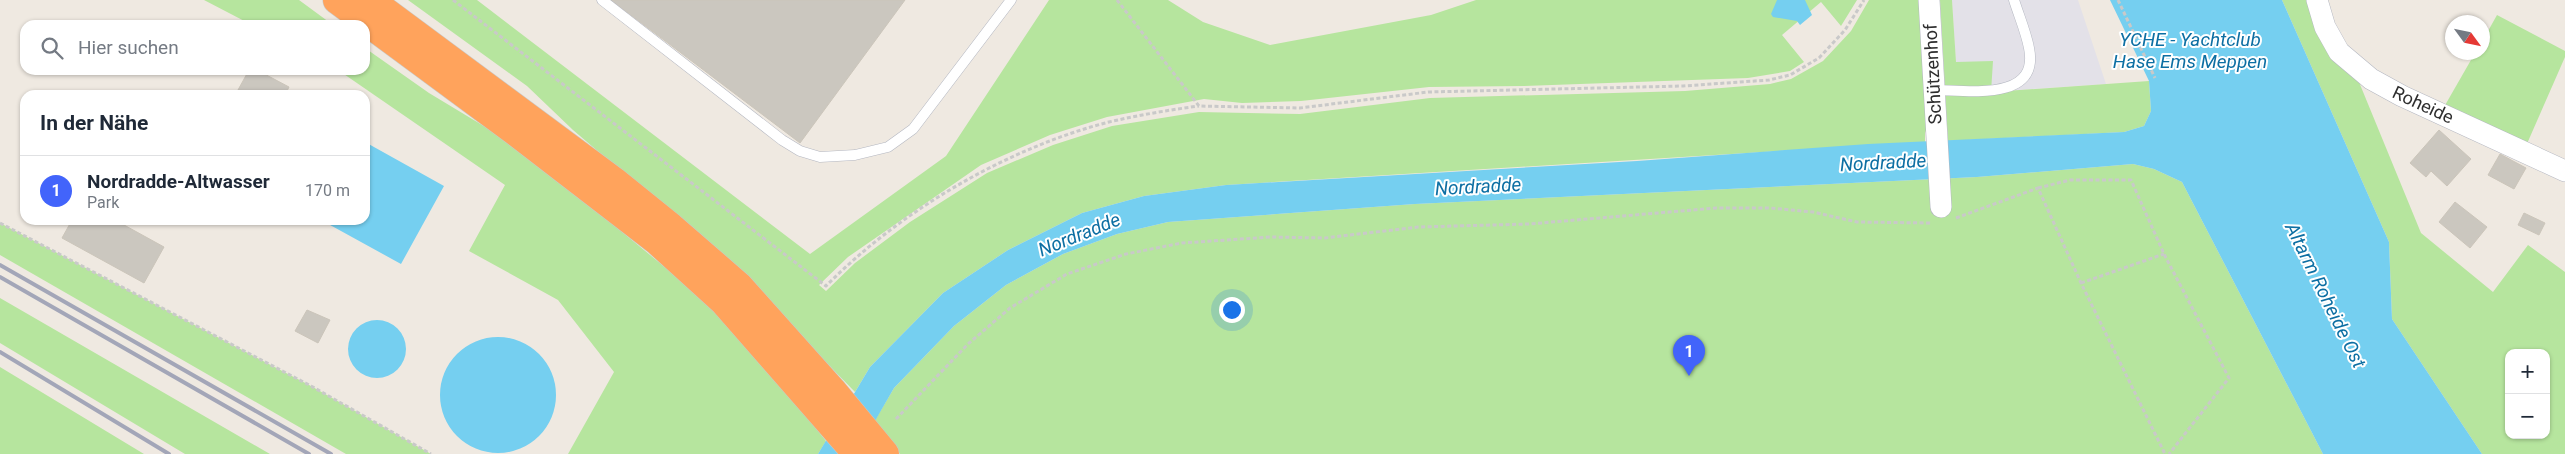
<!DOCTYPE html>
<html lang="de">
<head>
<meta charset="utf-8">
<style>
  :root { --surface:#fff; --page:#f2f2f3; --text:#1f2937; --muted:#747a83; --line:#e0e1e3; --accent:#4264fb }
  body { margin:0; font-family:Roboto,sans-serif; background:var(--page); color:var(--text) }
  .controls { position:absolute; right:15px; bottom:15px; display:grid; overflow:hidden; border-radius:10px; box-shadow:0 1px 4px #0004 }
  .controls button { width:45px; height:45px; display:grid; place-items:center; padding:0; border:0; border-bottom:1px solid var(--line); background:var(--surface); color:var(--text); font:25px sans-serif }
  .compass { position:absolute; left:2445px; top:15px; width:45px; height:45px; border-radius:50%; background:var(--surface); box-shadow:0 1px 4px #0004; rotate:123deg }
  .you { position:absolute; left:1231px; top:309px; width:18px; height:18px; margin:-12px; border:4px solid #fff; border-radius:50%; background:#1a73e8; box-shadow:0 0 0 8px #1a73e833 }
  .badge { display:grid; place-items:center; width:32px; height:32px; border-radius:50%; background:var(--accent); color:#fff; font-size:16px; font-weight:700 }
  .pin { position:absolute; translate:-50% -41px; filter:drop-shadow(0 1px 2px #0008) }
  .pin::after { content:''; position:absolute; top:26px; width:18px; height:15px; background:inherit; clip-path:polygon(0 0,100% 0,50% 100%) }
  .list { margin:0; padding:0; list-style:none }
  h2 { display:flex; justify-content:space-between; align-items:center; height:65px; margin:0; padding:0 20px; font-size:21px }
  h2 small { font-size:16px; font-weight:400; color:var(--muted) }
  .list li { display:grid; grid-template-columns:32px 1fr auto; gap:15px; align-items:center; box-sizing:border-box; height:70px; padding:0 20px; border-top:1px solid var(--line) }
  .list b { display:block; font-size:19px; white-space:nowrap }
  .list p { margin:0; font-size:16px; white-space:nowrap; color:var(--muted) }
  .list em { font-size:16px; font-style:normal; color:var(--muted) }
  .icon { flex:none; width:28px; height:28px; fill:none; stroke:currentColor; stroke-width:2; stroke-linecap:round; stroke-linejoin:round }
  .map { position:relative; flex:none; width:2565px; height:454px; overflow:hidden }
  .search { position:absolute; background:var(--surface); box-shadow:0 1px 4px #0004; left:20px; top:20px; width:350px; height:55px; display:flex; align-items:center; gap:12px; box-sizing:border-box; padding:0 18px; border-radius:15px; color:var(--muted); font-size:19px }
  .panel { position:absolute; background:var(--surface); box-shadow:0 1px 4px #0004; left:20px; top:90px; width:350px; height:135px; border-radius:15px }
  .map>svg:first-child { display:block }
  .industrial { fill:#e3e1e8 }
  .green { fill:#b6e59e; fill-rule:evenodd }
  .water { fill:#75cff0 }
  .building { fill:#cbc7bf; stroke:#cbc5ba }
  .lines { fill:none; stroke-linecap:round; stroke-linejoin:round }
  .lane-casing { stroke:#b4b7c1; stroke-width:11 }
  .street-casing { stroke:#b4b7c1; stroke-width:22 }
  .highway-casing { stroke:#c9c9c9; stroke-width:29 }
  .path { stroke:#c9c9c9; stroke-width:3; stroke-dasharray:4 2.5; stroke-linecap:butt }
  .lane { stroke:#fff; stroke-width:10 }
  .street { stroke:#fff; stroke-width:21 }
  .highway { stroke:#ffa35c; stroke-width:28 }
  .rail { stroke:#a3a6b8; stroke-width:4 }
  .labels { text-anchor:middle; stroke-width:4; stroke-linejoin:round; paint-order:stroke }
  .street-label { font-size:18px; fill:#2e2e2e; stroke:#fff }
  .water-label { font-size:19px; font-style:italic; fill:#0d6fa3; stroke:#fff }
</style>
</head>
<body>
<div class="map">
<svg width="2565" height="454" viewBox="0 0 2565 454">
  <rect width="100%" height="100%" fill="#efe9e1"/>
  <path class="industrial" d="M1952,0H2078L2106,84L1990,92L1956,62Z"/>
  <path class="green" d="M204,0H299L333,25H252Z
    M408,0H477L810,254L946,156L1049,0H1168L1203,22L1270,45L1431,15L1476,0H1857L1841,26L1821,2L1782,35L1804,62L1790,71L1748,78L1523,86L1429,87L1301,101L1242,103L1204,99L1107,117L1050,135L981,165L848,257L819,285L826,291L855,263L910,222L987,173L1053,145L1112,126L1199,112L1300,114L1430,98L1685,91L1770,84L1791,79L1823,61L1851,31L1869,0H1922L1929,123L1925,133V142L1226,185L1144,196L1082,213L1008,250L943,293L870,367L855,392L730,264L573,130L527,86Z
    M1940,0H1952L1956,62L1993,61L1991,92L2149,81L2151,111L2144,126L2124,132L1948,141Z
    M2282,0H2317L2352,65L2421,233L2493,292L2528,245L2565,272V454H2482L2392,319L2389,242ZM2509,353H2546V435H2509Z
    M2497,15L2565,51V57L2526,146L2444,107L2475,53L2482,52L2483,40Z
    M365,48L429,93L492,131L576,194L678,278L749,344L826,441L818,454H568L614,372L558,300L469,251L505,185L338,70H365Z
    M2133,164L2154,169L2182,182L2323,454H900L874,422L894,388L954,326L1006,285L1063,254L1117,234L1168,222L1415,204L1977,177Z
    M0,223L311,386L431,454H346L0,255Z
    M0,298L270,454H185L0,343Z
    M0,367L144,454H0Z"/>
  <path class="water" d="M1777,0H1805L1812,15L1800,25L1797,21L1773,17L1771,14Z
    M2110,0H2282L2389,242L2392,319L2482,454H2323L2182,182L2154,169L2133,164L1977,177L1415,204L1168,222L1117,234L1063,254L1006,285L954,326L894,388L856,454H818L870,367L943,293L1008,250L1082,213L1144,196L1226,185L1637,161L1868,144L2124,132L2144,126L2151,111L2149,81Z
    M365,142L444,186L401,264L321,220H365Z
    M348 349a29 29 0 1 1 58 0a29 29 0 1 1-58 0Z
    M440 395a58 58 0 1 1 116 0a58 58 0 1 1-116 0Z"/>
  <path class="building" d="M611,0H905L800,143Z
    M249,70H257L289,87L285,95H247L238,90Z
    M2439,130L2471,159L2447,186L2431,171L2426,177L2410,163Z
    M2500,154L2526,168L2514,189L2488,175Z
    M2455,202L2487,227L2470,248L2439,222Z
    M2524,213L2545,223L2539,235L2518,225Z
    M72,220H115L164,247L144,283L62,238Z
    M307,310L330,320L318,343L295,331Z"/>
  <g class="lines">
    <defs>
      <path id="lane" d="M602,0L782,140L800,151L820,157L855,155L888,147L913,129L1011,0
        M1934,90C1965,90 2040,103 2029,48C2026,32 2019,16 2014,0"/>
      <path id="street" d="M1929,0L1941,207
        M2317,0L2325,27L2339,52L2371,79L2402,96L2565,171"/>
      <path id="highway" d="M337,0L513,130L657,241L724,302L857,454
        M370,0L614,181L671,227L739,286L832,390L885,454"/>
    </defs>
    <use href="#lane" class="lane-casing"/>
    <use href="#street" class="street-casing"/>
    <use href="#highway" class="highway-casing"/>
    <path class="path" d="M453,0L826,286C900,211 1007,148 1109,122C1139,115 1169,110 1199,106
      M1117,0L1199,106L1300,108L1428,92L1683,86L1769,80L1790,75L1819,58L1845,30L1864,0
      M2118,0L2155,78
      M2038,188L2070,180H2131L2164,254L2229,378L2169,454
      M1956,218L2038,188L2081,283L2165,454
      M0,223L311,386L431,454
      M2081,283L2164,254
      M896,419L968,344L1010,308L1067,274L1126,254L1182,243L1271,237L1325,238L1418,227L1529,224L1716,208H1770L1813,212L1857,222L1931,223"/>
    <use href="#lane" class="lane"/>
    <use href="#street" class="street"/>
    <use href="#highway" class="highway"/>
    <path class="rail" d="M0,265L331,454
      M0,277L309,454
      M0,352L169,454"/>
  </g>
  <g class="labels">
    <g class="street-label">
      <text transform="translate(1933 74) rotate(-93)" y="6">Schützenhof</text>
      <text transform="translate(2423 105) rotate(25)" y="6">Roheide</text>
    </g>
    <g class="water-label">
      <text x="2190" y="46">YCHE - Yachtclub<tspan x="2190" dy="22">Hase Ems Meppen</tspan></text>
      <text transform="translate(1883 162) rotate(-3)" y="7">Nordradde</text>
      <text transform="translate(1478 186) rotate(-3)" y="7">Nordradde</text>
      <text transform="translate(1079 234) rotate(-22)" y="7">Nordradde</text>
      <text transform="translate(2326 295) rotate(64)" y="7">Altarm Roheide Ost</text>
    </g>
  </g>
</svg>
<div class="controls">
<button>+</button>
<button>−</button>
</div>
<svg class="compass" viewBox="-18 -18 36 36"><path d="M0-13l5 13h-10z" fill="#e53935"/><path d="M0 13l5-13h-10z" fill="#747a83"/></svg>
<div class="you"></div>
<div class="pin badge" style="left:1689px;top:376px">1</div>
<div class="search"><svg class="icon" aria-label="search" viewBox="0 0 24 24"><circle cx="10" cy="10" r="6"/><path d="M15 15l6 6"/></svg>Hier suchen</div>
<section class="panel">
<h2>In der Nähe<small></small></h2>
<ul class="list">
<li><span class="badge">1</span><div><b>Nordradde-Altwasser</b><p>Park</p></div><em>170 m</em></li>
</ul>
</section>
</div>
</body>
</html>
